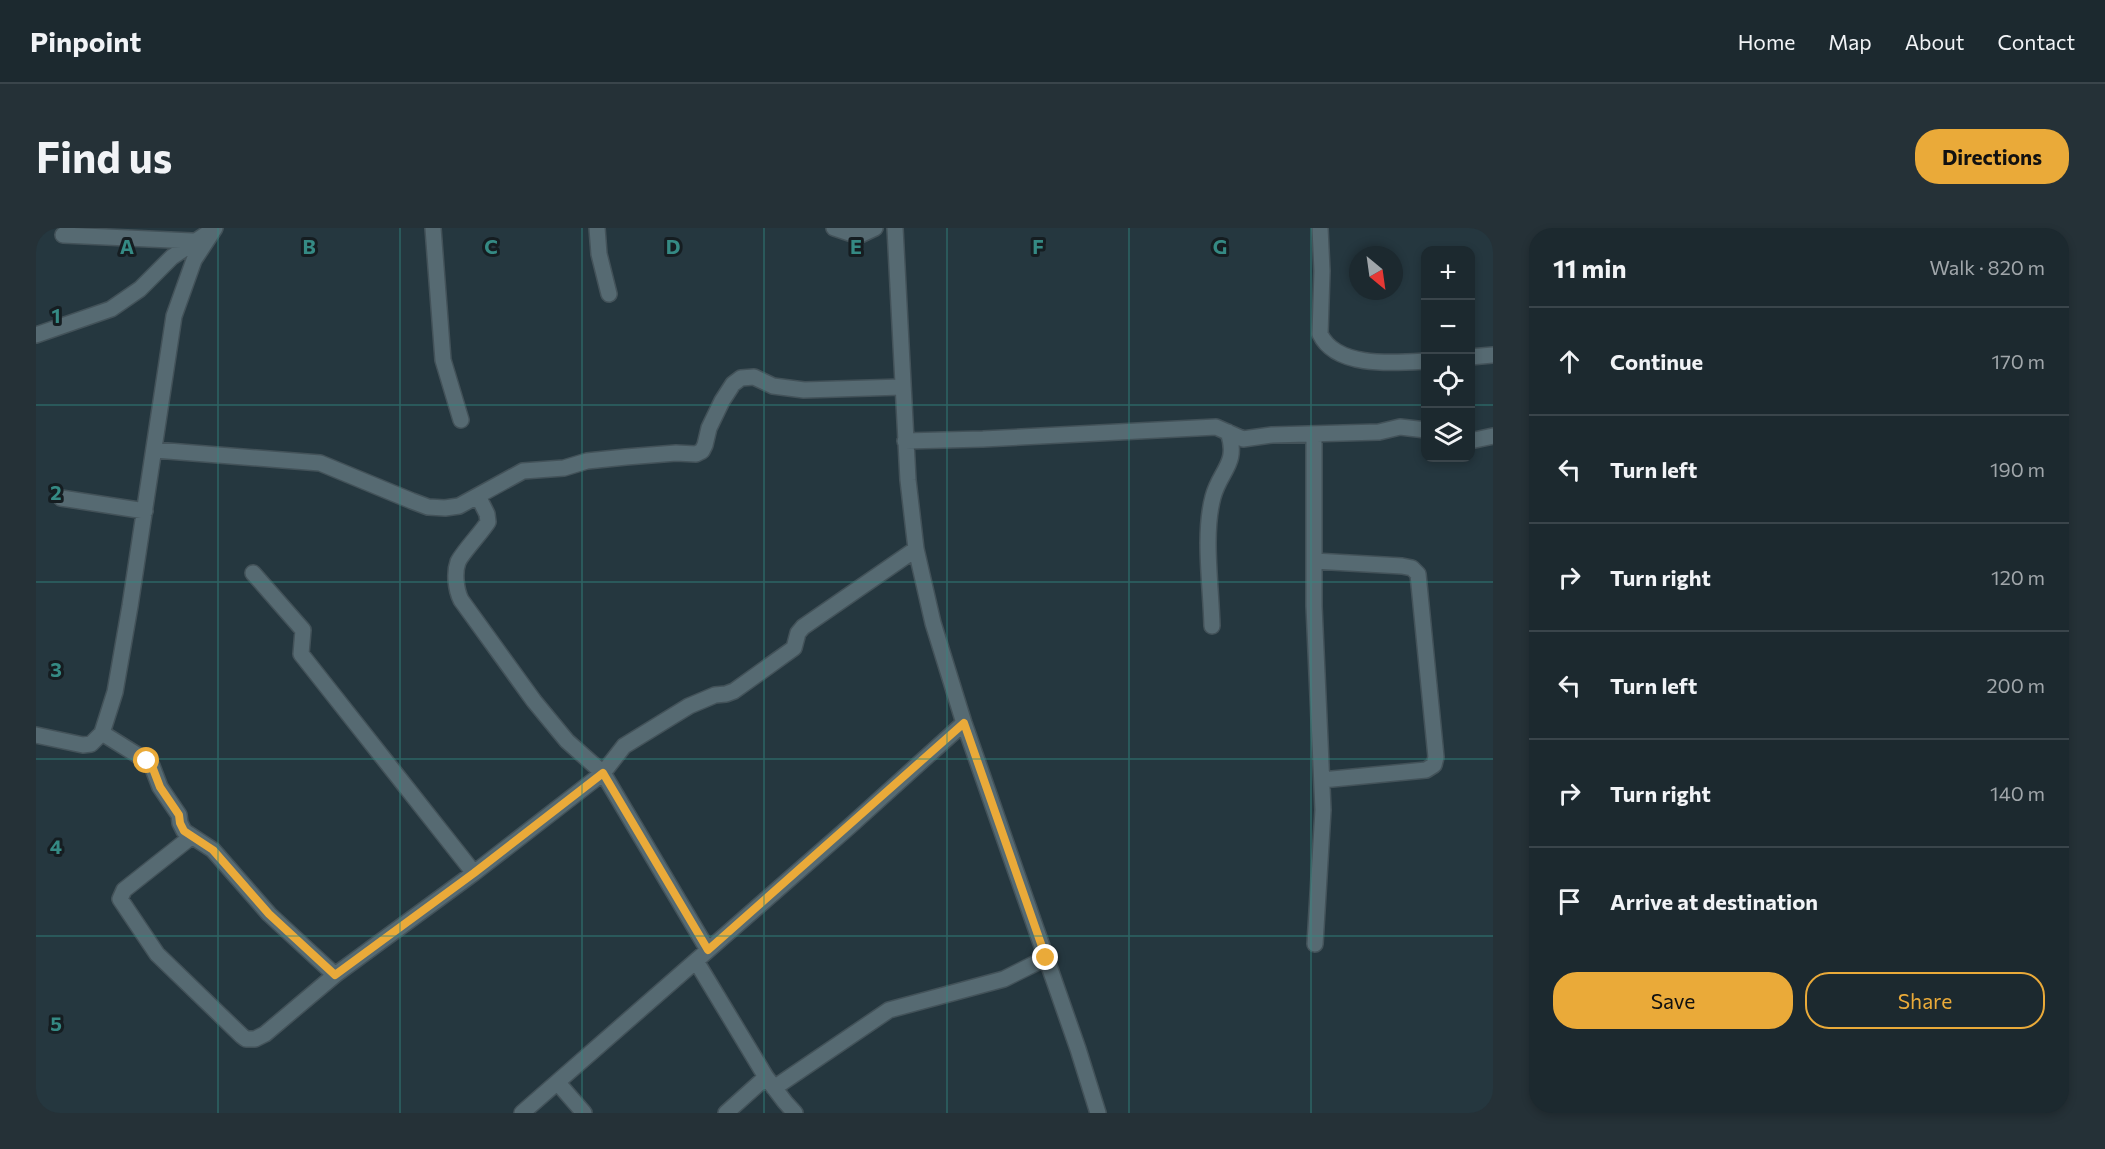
<!DOCTYPE html>
<html lang="en">
<head>
<meta charset="utf-8">
<style>
  :root { --surface:#1c292f; --page:#253137; --text:#f1f3f6; --muted:#a0a6aa; --line:#3a454b; --accent:#eaaa39 }
  body { margin:0; font-family:Commissioner,sans-serif; background:var(--page); color:var(--text) }
  .controls { position:absolute; right:18px; top:18px; display:grid; overflow:hidden; border-radius:12px; box-shadow:0 3px 9px #0003 }
  .controls button { width:54px; height:54px; display:grid; place-items:center; padding:0; border:0; border-bottom:2px solid var(--line); background:var(--surface); color:var(--text); font:30px sans-serif }
  .compass { position:absolute; left:1313px; top:18px; width:54px; height:54px; border-radius:50%; background:var(--surface); box-shadow:0 3px 9px #0003; rotate:151deg }
  .stop { position:absolute; width:18px; height:18px; margin:-14px; border:4px solid #eaaa39; border-radius:50%; background:#fff }
  .stop.end { background:#eaaa39; border-color:#fff; box-shadow:0 2px 6px #0008 }
  .list { margin:0; padding:0; list-style:none }
  h2 { display:flex; justify-content:space-between; align-items:center; height:78px; margin:0; padding:0 24px; font-size:26px }
  h2 small { font-size:20px; font-weight:400; color:var(--muted) }
  .list li { display:grid; grid-template-columns:39px 1fr auto; gap:18px; align-items:center; box-sizing:border-box; height:108px; padding:0 24px; border-top:2px solid var(--line) }
  .list b { display:block; font-size:22px; white-space:nowrap }
  .list em { font-size:20px; font-style:normal; color:var(--muted) }
  .actions { display:flex; gap:12px; padding:18px 24px }
  .actions a { flex:1; padding:14px 0; border:2px solid var(--accent); border-radius:24px; text-align:center; font-size:21px; color:var(--accent) }
  .actions .main { background:var(--accent); color:#111 }
  .icon { flex:none; width:33px; height:33px; fill:none; stroke:currentColor; stroke-width:2; stroke-linecap:round; stroke-linejoin:round }
  .map { position:relative; flex:none; width:1457px; height:885px; overflow:hidden; border-radius:24px }
  header { display:flex; align-items:center; gap:36px; box-sizing:border-box; height:84px; padding:0 30px; background:var(--surface); border-bottom:2px solid var(--line) }
  header strong { font-size:28px }
  nav { display:flex; gap:33px; margin-inline-start:auto; font-size:21px }
  .intro { display:flex; align-items:center; justify-content:space-between; box-sizing:border-box; height:144px; padding:0 36px }
  h1 { margin:0; font-size:42px }
  .button { padding:15px 27px; border-radius:24px; background:var(--accent); color:#111; font-size:21px; font-weight:700 }
  main { display:flex; gap:36px; padding:0 36px }
  aside { flex:1; background:var(--surface); border-radius:24px; box-shadow:0 3px 9px #0003 }
  .map>svg:first-child { display:block }
  .lines { fill:none; stroke-linecap:round; stroke-linejoin:round }
  .minor-casing { stroke:#435259; stroke-width:18 }
  .minor { stroke:#566a72; stroke-width:15 }
  .route { stroke:#eaaa39; stroke-width:8 }
  .grid { fill:none; stroke:#358a84; stroke-width:1.5; stroke-opacity:0.55 }
  .grid-label { font-size:20px; text-anchor:middle; font-weight:bold; fill:#358a84; stroke:#151d21; stroke-width:6; stroke-linejoin:round; paint-order:stroke }
</style>
</head>
<body>
<header>
<strong>Pinpoint</strong>
<nav><a>Home</a><a>Map</a><a>About</a><a>Contact</a></nav>
</header>
<div class="intro"><h1>Find us</h1><a class="button">Directions</a></div>
<main>
<div class="map">
<svg width="1457" height="885" viewBox="0 0 1457 885">
  <rect width="100%" height="100%" fill="#25373f"/>
  <g class="lines">
    <defs>
      <path id="minor" d="M397,0L407,132L425,192
        M561,0L563,26L573,66
        M798,0L822,8L839,0
        M859,0L872,252L880,321L897,395L928,495L1042,821L1062,885
        M1284,0L1286,43L1284,106C1300,140 1357,135 1390,133
        M27,7L156,13
        M0,107L75,81L104,61L136,29L175,3
        M1434,129L1457,127
        M1278,207V378L1287,582L1279,716
        M869,213L947,211L1180,199L1207,211L1236,207L1343,204L1364,199L1390,202
        M1434,213L1457,208
        M119,222L284,235L376,273L392,279L409,280L423,278L487,243L528,240L551,233L590,229L640,225L660,226L666,223L669,217L673,200L686,173L697,156L705,150L718,149L737,158L768,162L866,159
        M442,268L451,286L452,294C445,305 426,325 422,334C418,345 420,362 425,372L498,473L531,513L567,545L672,722
        M25,270L109,283
        M1278,333L1366,338L1376,340L1382,346L1400,529L1398,537L1390,542L1286,552
        M217,345L267,402L265,426L438,645
        M1176,398C1175,358 1167,306 1177,269C1184,242 1203,236 1192,204
        M66,505L111,533L116,538L124,559L143,587L144,595L148,603L177,622L233,686L299,747
        M0,507L47,517L55,516L66,505L79,464L94,378L138,88L158,32L179,0
        M155,609L88,662L84,671L121,726L206,808L210,811H219L229,806L299,747L438,645L567,545L588,518L653,478L679,467L690,466L698,463L758,420L762,405L767,399L880,321
        M660,733L730,849L749,874L759,885
        M522,855L548,885
        M738,860L853,782L968,751L1010,730
        M486,885L814,598L928,495
        M690,885L730,849"/>
    </defs>
    <use href="#minor" class="minor-casing"/>
    <use href="#minor" class="minor"/>
  </g>
  <g class="lines">
    <path class="route" d="M111,533L116,538L124,559L143,587L144,595L148,603L177,622L233,686L299,747L438,645L567,545L672,722L928,495L1010,730"/>
  </g>
  <path class="grid" d="M182,0V885M364,0V885M546,0V885M728,0V885M911,0V885M1093,0V885M1275,0V885M0,177H1390M1434,177H1457M0,354H1457M0,531H1457M0,708H1457"/>
  <g class="grid-label">
    <text x="91" y="26">A</text>
    <text x="273" y="26">B</text>
    <text x="455" y="26">C</text>
    <text x="637" y="26">D</text>
    <text x="820" y="26">E</text>
    <text x="1002" y="26">F</text>
    <text x="1184" y="26">G</text>
    <text x="20" y="95">1</text>
    <text x="20" y="272">2</text>
    <text x="20" y="449">3</text>
    <text x="20" y="626">4</text>
    <text x="20" y="803">5</text>
  </g>
</svg>
<div class="controls">
<button>+</button>
<button>−</button>
<button><svg class="icon" aria-label="locate" viewBox="0 0 24 24"><circle cx="12" cy="12" r="6"/><path d="M12 2v4M12 18v4M2 12h4M18 12h4"/></svg></button>
<button><svg class="icon" aria-label="layers" viewBox="0 0 24 24"><path d="M12 4l9 5-9 5-9-5zM3 14l9 5 9-5"/></svg></button>
</div>
<svg class="compass" viewBox="-18 -18 36 36"><path d="M0-13l5 13h-10z" fill="#e53935"/><path d="M0 13l5-13h-10z" fill="#a0a6aa"/></svg>
<div class="stop" style="left:111px;top:533px"></div>
<div class="stop end" style="left:1010px;top:730px"></div>
</div>
<aside>
<h2>11 min<small>Walk · 820 m</small></h2>
<ul class="list">
<li><svg class="icon" aria-label="ahead" viewBox="0 0 24 24"><path d="M12 20V5M6 11l6-6 6 6"/></svg><div><b>Continue</b></div><em>170 m</em></li>
<li><svg class="icon" aria-label="left" viewBox="0 0 24 24"><path d="M17 20v-9H6M10 6l-5 5 5 5"/></svg><div><b>Turn left</b></div><em>190 m</em></li>
<li><svg class="icon" aria-label="right" viewBox="0 0 24 24"><path d="M7 20v-9h11M14 6l5 5-5 5"/></svg><div><b>Turn right</b></div><em>120 m</em></li>
<li><svg class="icon" aria-label="left" viewBox="0 0 24 24"><path d="M17 20v-9H6M10 6l-5 5 5 5"/></svg><div><b>Turn left</b></div><em>200 m</em></li>
<li><svg class="icon" aria-label="right" viewBox="0 0 24 24"><path d="M7 20v-9h11M14 6l5 5-5 5"/></svg><div><b>Turn right</b></div><em>140 m</em></li>
<li><svg class="icon" aria-label="arrive" viewBox="0 0 24 24"><path d="M6 21V4h12l-3 4 3 4H6"/></svg><div><b>Arrive at destination</b></div></li>
</ul>
<div class="actions"><a class="main">Save</a><a>Share</a></div>
</aside>
</main>
</body>
</html>
